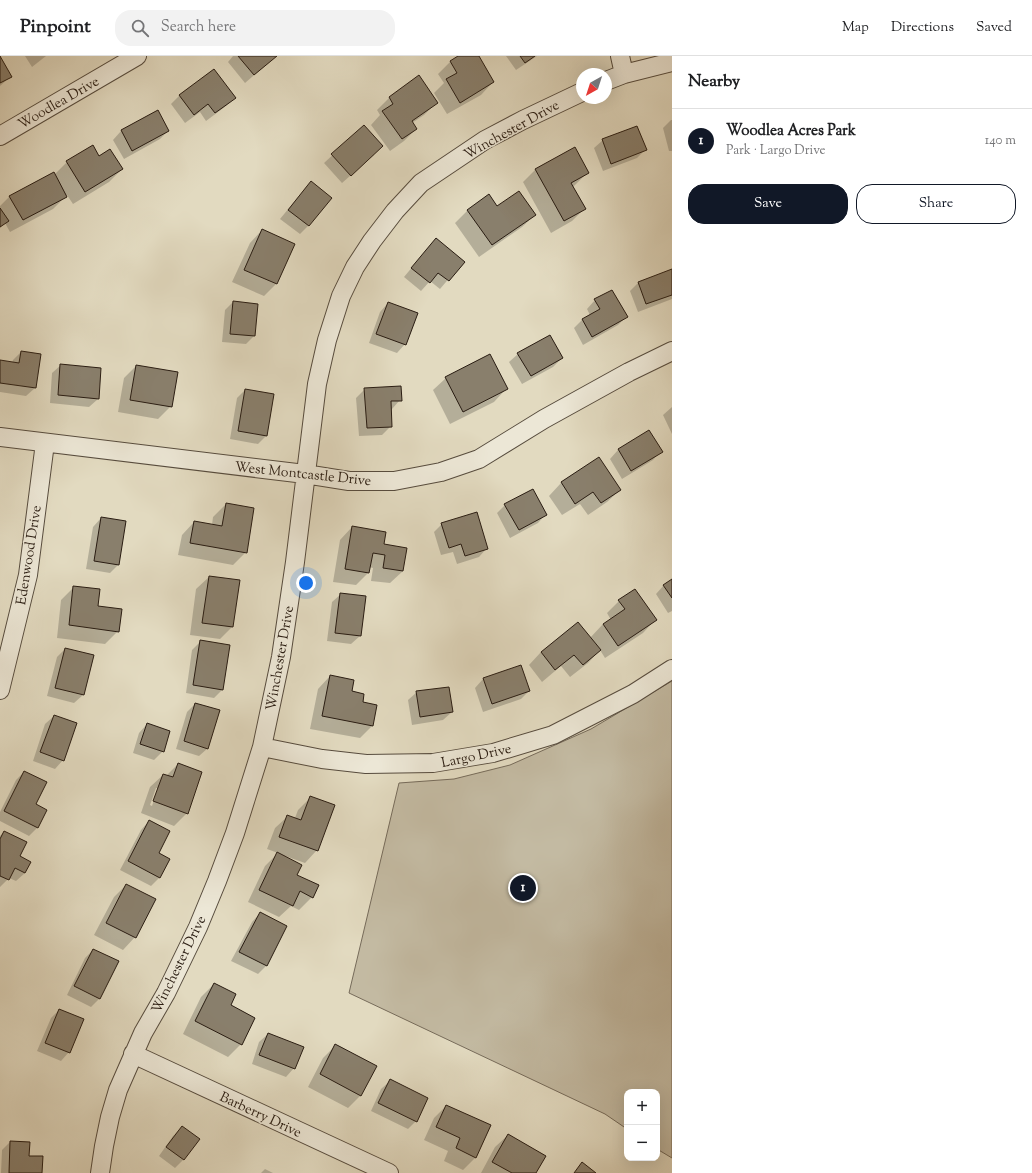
<!DOCTYPE html>
<html lang="en">
<head>
<meta charset="utf-8">
<style>
  :root { --surface:#fff; --page:#f2f2f2; --text:#202124; --muted:#757577; --line:#e0e0e0; --accent:#111827 }
  body { margin:0; font-family:"Sorts Mill Goudy",serif; background:var(--page); color:var(--text) }
  .controls { position:absolute; right:12px; bottom:12px; display:grid; overflow:hidden; border-radius:8px; box-shadow:0 4px 16px #0002 }
  .controls button { width:36px; height:36px; display:grid; place-items:center; padding:0; border:0; border-bottom:1px solid var(--line); background:var(--surface); color:var(--text); font:20px sans-serif }
  .compass { position:absolute; left:576px; top:12px; width:36px; height:36px; border-radius:50%; background:var(--surface); box-shadow:0 4px 16px #0002; rotate:219deg }
  .you { position:absolute; left:306px; top:527px; width:14px; height:14px; margin:-10px; border:3px solid #fff; border-radius:50%; background:#1a73e8; box-shadow:0 0 0 6px #1a73e833 }
  .badge { display:grid; place-items:center; width:26px; height:26px; border-radius:50%; background:var(--accent); color:#fff; font-size:13px; font-weight:700 }
  .pin { position:absolute; translate:-50% -50%; border:2px solid #fff; box-shadow:0 1px 4px #0006 }
  .list { margin:0; padding:0; list-style:none }
  h2 { display:flex; justify-content:space-between; align-items:center; height:52px; margin:0; padding:0 16px; font-size:17px }
  h2 small { font-size:13px; font-weight:400; color:var(--muted) }
  .list li { display:grid; grid-template-columns:26px 1fr auto; gap:12px; align-items:center; box-sizing:border-box; height:64px; padding:0 16px; border-top:1px solid var(--line) }
  .list b { display:block; font-size:15px; white-space:nowrap }
  .list p { margin:0; font-size:13px; white-space:nowrap; color:var(--muted) }
  .list em { font-size:13px; font-style:normal; color:var(--muted) }
  .actions { display:flex; gap:8px; padding:12px 16px }
  .actions a { flex:1; padding:9px 0; border:1px solid var(--accent); border-radius:16px; text-align:center; font-size:14px; color:var(--accent) }
  .actions .main { background:var(--accent); color:#fff }
  .icon { flex:none; width:22px; height:22px; fill:none; stroke:currentColor; stroke-width:2; stroke-linecap:round; stroke-linejoin:round }
  .map { position:relative; flex:none; width:672px; height:1117px; overflow:hidden }
  header { display:flex; align-items:center; gap:24px; box-sizing:border-box; height:56px; padding:0 20px; background:var(--surface); border-bottom:1px solid var(--line) }
  header strong { font-size:19px }
  nav { display:flex; gap:22px; margin-inline-start:auto; font-size:14px }
  .search { width:280px; height:36px; background:var(--page); display:flex; align-items:center; gap:10px; box-sizing:border-box; padding:0 14px; border-radius:16px; color:var(--muted); font-size:15px }
  main { display:flex }
  aside { flex:1; background:var(--surface) }
  .map>svg:first-child { display:block }
  .green { fill:#c3baa2; stroke:#766b5a }
  .shadow { fill:#0003; fill-rule:evenodd }
  .building { fill:#897f6c; stroke:#291c12 }
  .lines { fill:none; stroke-linecap:round; stroke-linejoin:round }
  .minor-casing { stroke:#574c3e; stroke-width:20 }
  .minor { stroke:#ece7d6; stroke-width:18 }
  .labels { text-anchor:middle; stroke-width:3; stroke-linejoin:round; paint-order:stroke }
  .street-label { font-size:14px; fill:#291c12; stroke:#ece7d6 }
</style>
</head>
<body>
<header>
<strong>Pinpoint</strong>
<div class="search"><svg class="icon" aria-label="search" viewBox="0 0 24 24"><circle cx="10" cy="10" r="6"/><path d="M15 15l6 6"/></svg>Search here</div>
<nav><a>Map</a><a>Directions</a><a>Saved</a></nav>
</header>
<main>
<div class="map">
<svg width="672" height="1117" viewBox="0 0 672 1117">
  <rect width="100%" height="100%" fill="#e2dac0"/>
  <filter id="stains"><feTurbulence type="fractalNoise" baseFrequency=".005" numOctaves="4"/><feColorMatrix values="0 0 0 0 .2 0 0 0 0 .09 0 0 0 0 .02 0 0 0 .5 -.17"/></filter>
  <radialGradient id="worn" r=".72"><stop offset=".6" stop-color="#630" stop-opacity="0"/><stop offset="1" stop-color="#630" stop-opacity=".3"/></radialGradient>
  <path class="green" d="M672,625V1102L657,1093V1036H627V1073L605,1058L349,937L399,727L454,723L510,709L591,673Z"/>
  <path class="shadow" d="M25,0H46L32,11Z
    M233,0H276L245,27L228,6Z
    M460,0H478L493,26L481,39L447,58L434,37L444,27L438,18L451,5Z
    M506,0H537L516,14Z
    M0,1L11,20L0,30Z
    M213,14L234,41L226,50L206,65L200,56L185,67L171,48L179,40Z
    M418,21L437,46L424,59L412,67L416,73L404,85L390,95L371,69L380,59L377,54L389,42Z
    M157,55L168,75L160,83L124,103L113,84L121,75Z
    M671,64H672V95H669L663,72Z
    M364,70L374,99L342,127L324,107Z
    M603,84L645,94L637,102L603,115L594,92Z
    M99,102L122,113L109,126L73,148L67,139L53,153L10,176L5,167L0,172V150L10,140L54,119L67,106Z
    M535,114L588,116L573,131L585,152L572,165L551,177L523,126Z
    M311,127L330,142L308,170L300,178L280,163L303,135Z
    M497,151L535,159L522,171L479,201L455,167L468,154Z
    M262,174L294,188L276,228L264,240L232,226L250,187Z
    M436,183L463,206L440,233L430,225L421,235L404,221L428,192Z
    M672,214V243L638,256L630,235L638,227Z
    M595,244L626,261L618,269L583,289L574,272L582,264L590,259L587,253Z
    M233,246L254,280L246,288L222,286L225,254Z
    M388,247L405,288L397,297L369,287L380,256Z
    M21,296L40,298L35,332L26,340L0,336V305L12,307L13,304Z
    M518,298L562,302L553,311L522,328L509,306Z
    M61,309L98,343L89,351L50,347L52,317Z
    M136,310L171,350L158,363L118,356L124,322Z
    M446,322L506,333L494,346L450,368L433,334Z
    M365,333L400,344L392,353H390L391,370L382,379L359,380L356,342Z
    M245,334L266,380L258,388L230,383L237,342Z
    M672,351V378L663,359Z
    M649,375L661,395L653,404L622,423L610,403L618,394Z
    M599,402L620,434L607,446L588,459L580,448L562,459L549,440L561,427Z
    M226,448L246,496L233,509L178,499L182,479L194,466L212,469L213,461Z
    M505,449L546,458L538,467L510,482L497,457Z
    M101,462L118,509L110,517L86,513L93,471Z
    M442,468L487,492L479,501L457,508L453,496L441,499L434,476Z
    M352,471L383,489L403,515L390,527L371,525L373,512L369,511L368,517L356,529L333,526L340,484Z
    M209,521L232,571L220,583L190,579L196,533Z
    M672,524V555L668,557L656,538L664,529Z
    M74,531L97,551L118,575L105,588L57,582L61,544Z
    M341,538L360,580L351,588L327,585L332,546Z
    M619,545L655,564L643,577L605,602L600,594L588,607L570,621L561,610L542,626L529,609L541,596L578,567L590,582L603,568L611,564L607,557Z
    M201,585L223,633L214,642L186,637L192,594Z
    M65,593L92,600L83,639L74,647L47,640L57,601Z
    M521,610L529,635L521,643L483,656L475,632L483,623Z
    M330,620L350,636L362,647L372,670L360,682L310,673L318,633Z
    M417,636L452,656L443,664L412,669L408,644Z
    M195,648L208,692L199,700L176,693L187,656Z
    M54,660L63,704L55,713L33,705L45,668Z
    M147,668L163,695L154,704L133,697L139,677Z
    M178,708L187,757L174,770L141,757L150,731L163,719L166,720ZM156,732H158L152,750L150,749Z
    M24,716L35,749L37,772L29,780L0,765V756L16,724Z
    M310,742L317,794L305,807L285,800V801L296,819L312,841L299,854L291,850L279,861L248,846L265,810L278,797L267,793L275,772L288,760L295,762L298,754Z
    M149,765L158,798L160,821L151,830L120,814L141,774Z
    M4,776L18,801L25,817L16,825L9,822L0,831V780Z
    M126,829L135,881L123,894L94,879L114,841Z
    M260,857L286,871L266,910L258,918L231,905L252,866Z
    M93,894L100,942L91,951L67,939L85,902Z
    M214,928L229,950L254,962L241,988L228,1001L183,978L201,941Z
    M59,954L69,996L61,1005L37,995L51,962Z
    M268,978L294,1012L286,1021L252,1008L259,986Z
    M335,990L361,1039L348,1052L308,1031L323,1002Z
    M390,1025L416,1065L408,1073L371,1055L381,1033Z
    M446,1050L476,1101L463,1114L444,1105L448,1095L424,1084L434,1062Z
    M182,1071L198,1083L183,1104L175,1112L159,1100L173,1080Z
    M508,1079L535,1117H481L495,1091Z
    M10,1086L28,1101L41,1117H1L2,1094Z
    M265,1113L273,1117H261Z"/>
  <path class="building" d="M0,0L12,21L0,27Z
    M238,0H277L254,19Z
    M458,0H479L494,26L460,47L446,23L457,17L450,5Z
    M520,0H535L525,7Z
    M214,13L236,42L215,57L208,48L194,59L179,39Z
    M419,19L438,47L412,65L417,73L402,83L382,55L393,48L389,41Z
    M158,54L169,75L132,95L121,74Z
    M364,69L383,90L351,120L331,98Z
    M637,70L647,94L611,108L602,83Z
    M93,89L99,100L110,93L123,113L85,136L66,105Z
    M575,91L589,117L571,127L586,153L564,165L535,113Z
    M54,116L67,141L23,164L9,140Z
    M311,125L332,142L309,170L288,154Z
    M519,135L536,159L492,189L467,154L489,138L497,150Z
    M0,152L9,165L0,171Z
    M262,173L295,188L277,228L244,214Z
    M436,182L465,206L449,225L438,217L430,227L411,212Z
    M672,213V239L646,248L638,226Z
    M612,234L628,261L592,281L582,263L600,253L594,243Z
    M233,245L258,248L255,280L230,278Z
    M388,246L418,257L406,289L376,278Z
    M550,279L563,302L531,320L517,297Z
    M21,295L41,298L36,332L0,327V304L19,307Z
    M490,298L508,333L463,356L445,321Z
    M60,308L101,312L99,343L58,339Z
    M136,309L178,316L172,351L130,344Z
    M401,330L402,345H391L392,371L367,372L364,332Z
    M245,333L274,338L267,380L238,375Z
    M649,374L663,396L631,415L618,393Z
    M599,401L621,434L601,447L593,436L575,448L561,426Z
    M533,433L547,459L519,474L504,448Z
    M226,447L254,452L247,497L190,487L194,465L222,470Z
    M477,456L488,493L465,500L461,488L449,492L441,467Z
    M101,461L126,465L119,509L94,505Z
    M352,470L386,476L384,488L407,492L403,515L383,512L385,499L373,497L369,517L345,513Z
    M209,520L240,524L233,571L202,567Z
    M672,523V542L663,529Z
    M73,530L100,533L98,550L122,553L119,576L69,569Z
    M635,533L657,564L618,590L603,568L625,553L618,544Z
    M340,537L366,540L361,580L335,577Z
    M578,566L601,594L583,609L574,599L555,614L541,596Z
    M200,584L230,589L223,634L193,629Z
    M65,592L94,599L84,639L55,632Z
    M521,609L530,635L492,648L483,622Z
    M330,619L354,624L352,635L364,638L363,646L377,649L373,670L322,660Z
    M449,631L453,656L420,661L416,635Z
    M195,647L220,654L208,693L184,685Z
    M54,659L77,667L64,705L40,696Z
    M147,667L170,675L164,696L140,688Z
    M178,707L202,716L188,758L153,745L163,718L173,721Z
    M24,715L47,726L36,748L47,754L38,772L4,755Z
    M310,740L335,749L318,795L279,781L287,759L301,764Z
    M149,764L170,775L159,797L170,803L160,822L128,805Z
    M4,775L27,786L20,800L31,806L25,817L15,812L9,824L0,820V783Z
    M277,796L302,809L297,819L319,829L313,842L300,835L293,850L259,834Z
    M126,828L156,843L136,882L106,867Z
    M260,856L287,870L267,910L239,896Z
    M93,893L119,905L100,943L74,930Z
    M214,927L236,938L231,949L255,962L242,989L195,965Z
    M59,953L84,963L70,997L45,987Z
    M268,977L304,991L295,1013L259,999Z
    M335,988L377,1010L361,1040L320,1018Z
    M390,1023L428,1042L417,1066L378,1047Z
    M446,1049L491,1069L476,1102L456,1092L460,1082L436,1071Z
    M182,1070L200,1083L184,1104L166,1091Z
    M508,1078L546,1100L536,1117H512L492,1106Z
    M10,1085L30,1086L29,1100H43L42,1117H9Z
    M582,1106L596,1117H574Z"/>
  <g class="lines">
    <defs>
      <path id="minor" d="M620,0L624,18
        M606,25L624,18L672,6
        M0,80L137,0
        M0,381L305,418L349,425H394L441,416L479,403L544,363L629,316L672,295
        M0,634L28,519L45,387
        M262,691L322,703L366,708L433,707L493,697L553,679L633,638L672,613
        M133,998L389,1117
        M100,1117L104,1090L110,1061L118,1034L143,977L166,937L198,871L217,825L235,777L262,691L281,601L295,506L317,328L327,284L341,240L355,211L372,185L395,155L421,127L485,84L523,64L582,36"/>
    </defs>
    <use href="#minor" class="minor-casing"/>
    <use href="#minor" class="minor"/>
  </g>
  <g class="labels">
    <g class="street-label">
      <text transform="translate(58 46) rotate(-30)" y="5">Woodlea Drive</text>
      <text transform="translate(511 73) rotate(-29)" y="5">Winchester Drive</text>
      <text transform="translate(303 417) rotate(6)" y="5">West Montcastle Drive</text>
      <text transform="translate(28 499) rotate(-81)" y="5">Edenwood Drive</text>
      <text transform="translate(279 602) rotate(-80)" y="5">Winchester Drive</text>
      <text transform="translate(476 699) rotate(-12)" y="5">Largo Drive</text>
      <text transform="translate(178 908) rotate(-64)" y="5">Winchester Drive</text>
      <text transform="translate(261 1058) rotate(25)" y="5">Barberry Drive</text>
    </g>
  </g>
  <rect width="100%" height="100%" filter="url(#stains)"/>
  <rect width="100%" height="100%" fill="url(#worn)"/>
</svg>
<div class="controls">
<button>+</button>
<button>−</button>
</div>
<svg class="compass" viewBox="-18 -18 36 36"><path d="M0-13l5 13h-10z" fill="#e53935"/><path d="M0 13l5-13h-10z" fill="#757577"/></svg>
<div class="you"></div>
<div class="pin badge" style="left:523px;top:832px">1</div>
</div>
<aside>
<h2>Nearby<small></small></h2>
<ul class="list">
<li><span class="badge">1</span><div><b>Woodlea Acres Park</b><p>Park · Largo Drive</p></div><em>140 m</em></li>
</ul>
<div class="actions"><a class="main">Save</a><a>Share</a></div>
</aside>
</main>
</body>
</html>
